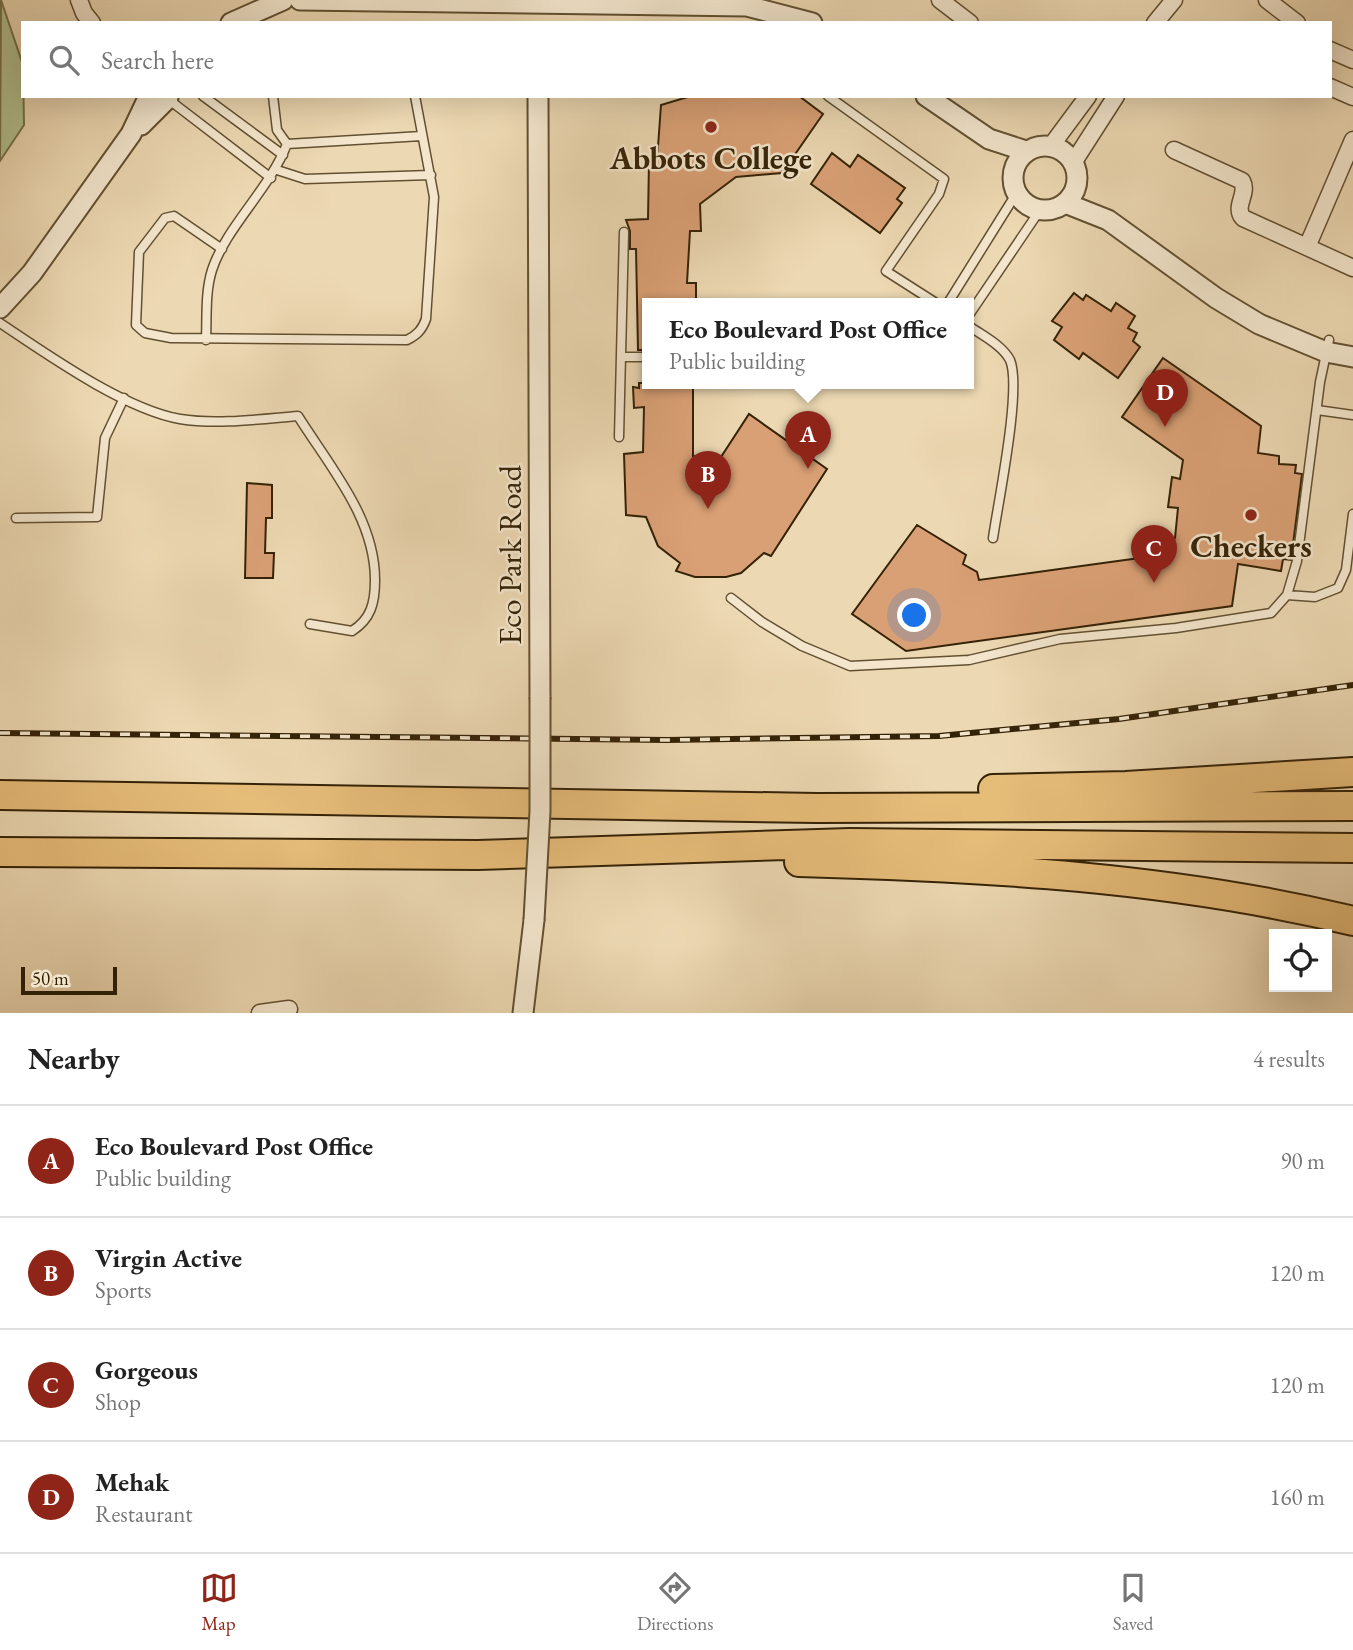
<!DOCTYPE html>
<html lang="en">
<head>
<meta charset="utf-8">
<style>
  :root { --surface:#fff; --page:#f2f2f2; --text:#222; --muted:#767676; --line:#e0e0e0; --accent:#8f2418 }
  body { margin:0; font-family:"EB Garamond",serif; background:var(--page); color:var(--text) }
  .controls { position:absolute; right:21px; bottom:21px; display:grid; overflow:hidden; border-radius:0px; box-shadow:0 7px 28px #0002 }
  .controls button { width:63px; height:63px; display:grid; place-items:center; padding:0; border:0; border-bottom:2px solid var(--line); background:var(--surface); color:var(--text); font:35px sans-serif }
  .scale { position:absolute; left:21px; bottom:18px; width:96px; box-sizing:border-box; padding-left:7px; border:4px solid #342206; border-top:0; font-size:19px; line-height:24px; white-space:nowrap; color:#342206; -webkit-text-stroke:5px #f3e6cd; paint-order:stroke }
  .you { position:absolute; left:915px; top:616px; width:24px; height:24px; margin:-18px; border:5px solid #fff; border-radius:50%; background:#1a73e8; box-shadow:0 0 0 10px #1a73e833 }
  .badge { display:grid; place-items:center; width:46px; height:46px; border-radius:50%; background:var(--accent); color:#fff; font-size:23px; font-weight:700 }
  .pin { position:absolute; translate:-50% -58px; filter:drop-shadow(0 2px 4px #0008) }
  .pin::after { content:''; position:absolute; top:37px; width:24px; height:21px; background:inherit; clip-path:polygon(0 0,100% 0,50% 100%) }
  .popup { position:absolute; left:642px; top:298px; width:332px; height:91px; box-sizing:border-box; display:grid; place-content:center; border-radius:0px; background:var(--surface); filter:drop-shadow(0 2px 5px #0005); font-size:23px; white-space:nowrap; color:var(--muted) }
  .popup b { font-size:26px; color:var(--text) }
  .popup::after { content:''; position:absolute; left:50%; top:100%; margin-left:-14px; border:14px solid transparent; border-top-color:var(--surface) }
  .list { margin:0; padding:0; list-style:none }
  h2 { display:flex; justify-content:space-between; align-items:center; height:91px; margin:0; padding:0 28px; font-size:30px }
  h2 small { font-size:23px; font-weight:400; color:var(--muted) }
  .list li { display:grid; grid-template-columns:46px 1fr auto; gap:21px; align-items:center; box-sizing:border-box; height:112px; padding:0 28px; border-top:2px solid var(--line) }
  .list b { display:block; font-size:26px; white-space:nowrap }
  .list p { margin:0; font-size:23px; white-space:nowrap; color:var(--muted) }
  .list em { font-size:23px; font-style:normal; color:var(--muted) }
  .icon { flex:none; width:38px; height:38px; fill:none; stroke:currentColor; stroke-width:2; stroke-linecap:round; stroke-linejoin:round }
  .map { position:relative; flex:none; width:1353px; height:1013px; overflow:hidden }
  .search { position:absolute; background:var(--surface); box-shadow:0 7px 28px #0002; left:21px; right:21px; top:21px; height:77px; display:flex; align-items:center; gap:18px; box-sizing:border-box; padding:0 24px; border-radius:0px; color:var(--muted); font-size:26px }
  .sheet { height:539px; background:var(--surface) }
  nav { display:flex; justify-content:space-around; align-items:center; box-sizing:border-box; height:98px; border-top:2px solid var(--line); background:var(--surface); font-size:19px; color:var(--muted) }
  nav a { display:grid; justify-items:center; gap:4px }
  nav .on { color:var(--accent) }
  .map>svg:first-child { display:block }
  .green { fill:#b3c08f; stroke:#74714a; stroke-width:2 }
  .building { fill:#daa075; stroke:#342206; stroke-width:2 }
  .lines { fill:none; stroke-linecap:round; stroke-linejoin:round }
  .service-casing { stroke:#625031; stroke-width:11 }
  .minor-casing { stroke:#625031; stroke-width:19 }
  .tertiary-casing { stroke:#625031; stroke-width:23 }
  .motorway-casing { stroke:#342206; stroke-width:32 }
  .service { stroke:#f3e6cd; stroke-width:8 }
  .minor { stroke:#f3e6cd; stroke-width:16 }
  .tertiary { stroke:#f3e6cd; stroke-width:19 }
  .motorway { stroke:#e6bc79; stroke-width:28 }
  .rail-casing { stroke:#342206; stroke-width:6 }
  .rail { stroke:#f3e6cd; stroke-width:3.5; stroke-dasharray:10; stroke-linecap:butt }
  .tertiary-bridge-casing { stroke:#625031; stroke-width:23; stroke-linecap:butt }
  .tertiary-bridge { stroke:#f3e6cd; stroke-width:19 }
  .poi-dot { fill:#8f2418; stroke:#f3e6cd; stroke-width:2.5 }
  .labels { text-anchor:middle; stroke-width:5; stroke-linejoin:round; paint-order:stroke }
  .poi-label { font-size:32px; font-weight:bold; fill:#342206; stroke:#f3e6cd }
  .street-label { font-size:32px; fill:#342206; stroke:#f3e6cd }
</style>
</head>
<body>
<div class="map">
<svg width="1353" height="1013" viewBox="0 0 1353 1013">
  <rect width="100%" height="100%" fill="#ecd8b2"/>
  <filter id="stains"><feTurbulence type="fractalNoise" baseFrequency=".00286" numOctaves="4"/><feColorMatrix values="0 0 0 0 .2 0 0 0 0 .09 0 0 0 0 .02 0 0 0 .5 -.17"/></filter>
  <radialGradient id="worn" r=".72"><stop offset=".6" stop-color="#630" stop-opacity="0"/><stop offset="1" stop-color="#630" stop-opacity=".3"/></radialGradient>
  <path class="green" d="M1,0L23,65L24,125L0,161Z"/>
  <path class="building" d="M691,96H799L823,114L782,173L736,177L700,204L701,231H690L687,283H696V303H647V350H638L636,249H630V231L626,220L648,219L649,161H657L661,105Z
    M832,153L850,167L858,155L905,188L897,199L902,203L880,233L811,184Z
    M1074,293L1083,300L1086,295L1111,311L1116,303L1135,316L1128,328L1137,333L1133,341L1140,347L1118,378L1083,353L1079,359L1054,340L1062,327L1052,321Z
    M1163,358L1261,426L1258,453L1279,456V464L1296,465L1295,473L1302,474L1291,560L1283,559L1281,571L1238,564L1232,606L906,651L852,614L917,525L966,555L963,564L977,572L979,580L1154,556L1175,538L1178,508L1168,507L1172,477L1180,479L1183,460L1122,417Z
    M639,383H693V456L721,457L749,414L827,469L771,556L764,553L741,573L726,577H695L676,571L680,563L658,546L646,517L626,515L624,454L643,452L644,407L634,408L633,387L639,388Z
    M247,483L272,485V518H266L265,553H274L273,578H245Z"/>
  <g class="lines">
    <defs>
      <path id="service" d="M203,96L283,155
        M273,96L277,130L287,144
        M828,96L944,179L939,194L886,271L936,303
        M168,99L271,178
        M277,170L305,179L431,175
        M222,249L174,216L165,218L139,252L136,325L145,333L171,338L407,340C417,335 422,330 426,319L434,197L415,96
        M948,303L1016,194
        M969,315L1040,210
        M0,323C48,355 124,409 180,419C217,425 261,419 298,416C330,467 375,518 375,580C375,603 371,619 352,631L310,624
        M969,326C983,336 1002,345 1010,360C1022,388 998,503 993,538
        M206,340C207,318 205,292 212,270C226,227 269,190 287,144L422,136
        M623,357H647
        M1317,410L1353,415
        M619,437L624,232
        M16,518L97,517L105,438L124,398
        M1287,595L1315,597L1338,588L1346,570L1353,514
        M731,598L762,622L802,646L850,666L969,660L1060,639L1176,628L1271,613L1287,595L1297,561L1320,382L1329,340"/>
      <path id="minor" d="M79,0L84,13L92,23
        M940,0L970,23
        M1267,0L1297,23
        M1155,23L1174,0
        M1330,50L1353,60
        M1330,87L1353,97
        M1051,146L1088,96
        M1174,150L1242,181C1249,194 1233,206 1243,218L1353,268
        M1073,163L1116,96
        M1307,247L1353,140
        M260,1013L289,1009"/>
      <path id="tertiary" d="M300,0L747,6L812,23
        M231,23L283,0
        M538,96L540,697
        M926,96L989,139L1026,151
        M141,125L168,98
        M1013 178a32 32 0 1 1 64 0a32 32 0 1 1-64 0Z
        M1065,203L1108,220L1216,298L1259,324L1326,352L1353,357
        M0,308L32,273L131,134L149,96
        M523,1013L534,920"/>
      <path id="motorway" d="M993,789L1126,786L1353,772
        M0,795L817,808L1353,806
        M0,852L478,855L850,843L1353,848
        M799,862C985,867 1172,877 1353,921"/>
    </defs>
    <use href="#service" class="service-casing"/>
    <use href="#minor" class="minor-casing"/>
    <use href="#tertiary" class="tertiary-casing"/>
    <use href="#motorway" class="motorway-casing"/>
    <use href="#service" class="service"/>
    <use href="#minor" class="minor"/>
    <use href="#tertiary" class="tertiary"/>
    <use href="#motorway" class="motorway"/>
    <defs>
      <path id="rail" d="M0,733L667,740L939,736L1119,719L1353,685"/>
    </defs>
    <use href="#rail" class="rail-casing"/>
    <use href="#rail" class="rail"/>
    <defs>
      <path id="tertiary-bridge" d="M534,920L540,811V697"/>
    </defs>
    <use href="#tertiary-bridge" class="tertiary-bridge-casing"/>
    <use href="#tertiary-bridge" class="tertiary-bridge"/>
  </g>
  <g class="poi-dot">
    <circle cx="711" cy="127" r="7"/>
    <circle cx="1251" cy="515" r="7"/>
  </g>
  <g class="labels">
    <g class="poi-label">
      <text x="711" y="169">Abbots College</text>
      <text x="1251" y="557">Checkers</text>
    </g>
    <g class="street-label">
      <text transform="translate(510 555) rotate(-90)" y="11">Eco Park Road</text>
    </g>
  </g>
  <rect width="100%" height="100%" filter="url(#stains)"/>
  <rect width="100%" height="100%" fill="url(#worn)"/>
</svg>
<div class="controls">
<button><svg class="icon" aria-label="locate" viewBox="0 0 24 24"><circle cx="12" cy="12" r="6"/><path d="M12 2v4M12 18v4M2 12h4M18 12h4"/></svg></button>
</div>
<div class="scale">50 m</div>
<div class="you"></div>
<div class="pin badge" style="left:808px;top:469px">A</div>
<div class="popup"><b>Eco Boulevard Post Office</b>Public building</div>
<div class="pin badge" style="left:708px;top:509px">B</div>
<div class="pin badge" style="left:1154px;top:583px">C</div>
<div class="pin badge" style="left:1165px;top:427px">D</div>
<div class="search"><svg class="icon" aria-label="search" viewBox="0 0 24 24"><circle cx="10" cy="10" r="6"/><path d="M15 15l6 6"/></svg>Search here</div>
</div>
<section class="sheet">
<h2>Nearby<small>4 results</small></h2>
<ul class="list">
<li><span class="badge">A</span><div><b>Eco Boulevard Post Office</b><p>Public building</p></div><em>90 m</em></li>
<li><span class="badge">B</span><div><b>Virgin Active</b><p>Sports</p></div><em>120 m</em></li>
<li><span class="badge">C</span><div><b>Gorgeous</b><p>Shop</p></div><em>120 m</em></li>
<li><span class="badge">D</span><div><b>Mehak</b><p>Restaurant</p></div><em>160 m</em></li>
</ul>
</section>
<nav>
<a class="on"><svg class="icon" aria-label="map" viewBox="0 0 24 24"><path d="M3 6l6-2 6 2 6-2v14l-6 2-6-2-6 2zM9 4v14M15 6v14"/></svg>Map</a>
<a><svg class="icon" aria-label="directions" viewBox="0 0 24 24"><path d="M12 3l9 9-9 9-9-9zM9 14v-3h6M13 9l2 2-2 2"/></svg>Directions</a>
<a><svg class="icon" aria-label="saved" viewBox="0 0 24 24"><path d="M7 4h10v16l-5-4-5 4z"/></svg>Saved</a>
</nav>
</body>
</html>
